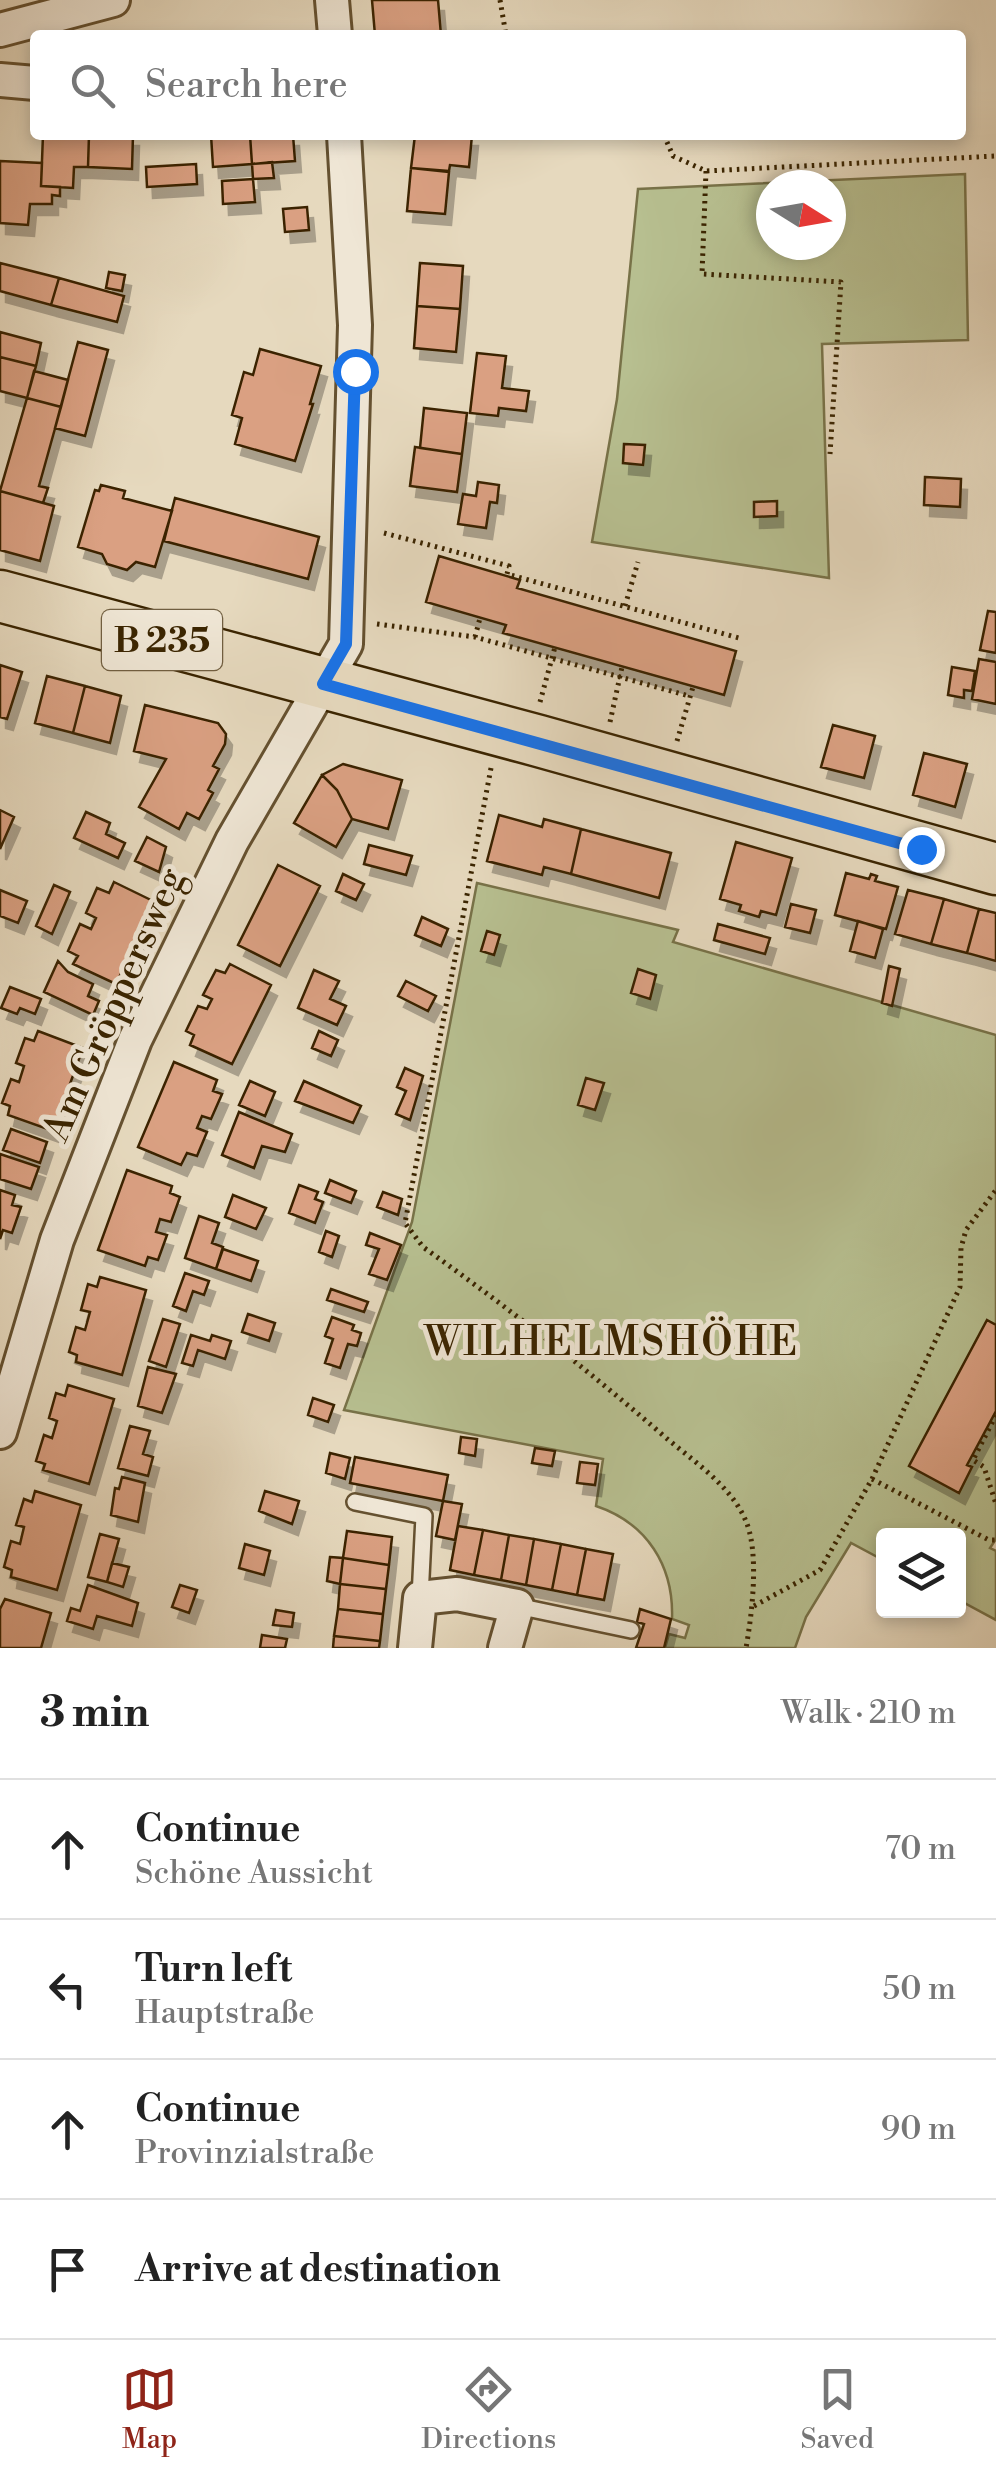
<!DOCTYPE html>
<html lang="en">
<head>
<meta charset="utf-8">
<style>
  :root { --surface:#fff; --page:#f2f2f2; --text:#222; --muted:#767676; --line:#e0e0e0; --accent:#8f2418 }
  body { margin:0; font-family:"Libre Bodoni",serif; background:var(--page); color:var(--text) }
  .controls { position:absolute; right:30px; bottom:30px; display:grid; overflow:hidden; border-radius:10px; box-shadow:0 5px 15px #0003 }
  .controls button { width:90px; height:90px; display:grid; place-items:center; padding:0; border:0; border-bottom:2px solid var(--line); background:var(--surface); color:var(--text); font:50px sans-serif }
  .compass { position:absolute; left:756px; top:170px; width:90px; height:90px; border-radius:50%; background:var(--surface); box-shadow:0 5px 15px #0003; rotate:101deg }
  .stop { position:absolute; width:30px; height:30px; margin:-22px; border:8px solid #1a73e8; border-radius:50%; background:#fff }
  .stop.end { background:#1a73e8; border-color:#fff; box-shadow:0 2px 10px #0008 }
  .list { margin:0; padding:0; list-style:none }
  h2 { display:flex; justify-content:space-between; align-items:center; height:130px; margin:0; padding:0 40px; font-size:42px }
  h2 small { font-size:32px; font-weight:400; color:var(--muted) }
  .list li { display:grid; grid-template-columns:65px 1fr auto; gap:30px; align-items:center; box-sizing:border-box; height:140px; padding:0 40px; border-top:2px solid var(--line) }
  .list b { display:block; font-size:38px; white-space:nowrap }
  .list p { margin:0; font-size:32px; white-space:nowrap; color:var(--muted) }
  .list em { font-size:32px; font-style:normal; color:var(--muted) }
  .icon { flex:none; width:55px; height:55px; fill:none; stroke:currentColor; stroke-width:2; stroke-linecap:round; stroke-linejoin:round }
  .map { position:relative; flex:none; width:996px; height:1648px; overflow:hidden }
  .search { position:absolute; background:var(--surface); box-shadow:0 5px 15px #0003; left:30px; right:30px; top:30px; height:110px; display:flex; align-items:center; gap:25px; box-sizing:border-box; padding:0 35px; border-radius:10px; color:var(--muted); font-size:38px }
  .sheet { height:690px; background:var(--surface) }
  nav { display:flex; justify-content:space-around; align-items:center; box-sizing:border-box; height:140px; border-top:2px solid var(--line); background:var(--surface); font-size:28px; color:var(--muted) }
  nav a { display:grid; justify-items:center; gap:5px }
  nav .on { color:var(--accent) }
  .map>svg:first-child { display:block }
  .green { fill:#b7bf90; stroke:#787248; stroke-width:2.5; fill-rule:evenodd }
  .building { fill:#daa082; stroke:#3a2400; stroke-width:2.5; filter:url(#shadow) }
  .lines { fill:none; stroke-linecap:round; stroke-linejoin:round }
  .service-casing { stroke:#655130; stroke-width:20 }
  .minor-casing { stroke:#655130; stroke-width:38 }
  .primary-casing { stroke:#3a2400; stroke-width:55 }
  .path { stroke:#3a2400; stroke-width:5; stroke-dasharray:2.5 5; stroke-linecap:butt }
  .service { stroke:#efe6d5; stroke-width:15 }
  .minor { stroke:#efe6d5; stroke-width:32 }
  .primary { stroke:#e6d9be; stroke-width:50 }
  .route { stroke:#1a73e8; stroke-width:12 }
  .labels { text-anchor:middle; stroke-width:10; stroke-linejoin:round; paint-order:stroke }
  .shield { fill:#efe6d5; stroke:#705e40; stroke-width:2.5 }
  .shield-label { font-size:35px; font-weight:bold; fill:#3a2400 }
  .street-label { font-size:38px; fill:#3a2400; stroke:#efe6d5 }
  .neighbourhood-label { font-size:40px; letter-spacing:2.5px; fill:#3a2400; stroke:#efe6d5 }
</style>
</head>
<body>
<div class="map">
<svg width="996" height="1648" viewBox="0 0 996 1648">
  <defs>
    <filter id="shadow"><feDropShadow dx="6" dy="11" stdDeviation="0" flood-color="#0004"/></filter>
  </defs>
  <rect width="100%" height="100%" fill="#e6d9be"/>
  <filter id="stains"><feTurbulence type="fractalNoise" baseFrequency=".002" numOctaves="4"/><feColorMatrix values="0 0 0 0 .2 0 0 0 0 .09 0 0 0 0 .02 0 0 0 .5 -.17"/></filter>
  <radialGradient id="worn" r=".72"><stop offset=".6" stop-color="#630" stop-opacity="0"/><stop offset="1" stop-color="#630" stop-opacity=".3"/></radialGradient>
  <path class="green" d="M965,174L968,340L822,344L829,578L592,542L617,399L638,189ZM771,185H831V245H771Z
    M477,883L678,930L673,942L996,1035V1539L990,1548L996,1551V1620L959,1600L958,1536H884L883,1560L851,1543L806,1617L795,1648H665L669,1634L685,1638L689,1625L672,1619C674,1566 647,1523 596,1506L603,1459L344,1410L412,1222Z"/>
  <path class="building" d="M372,0H438L441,35H375Z
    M43,135H89L88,167H74L73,188L41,186Z
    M89,135H133L132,169L88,167Z
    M211,135H250L252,164L213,167Z
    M250,135H293L295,161L252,164Z
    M415,135H472L469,167L450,165L449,171L411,168Z
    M0,161L42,163L41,186L60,187V196L52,195V204H30L28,225L0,223Z
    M272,162L274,178L253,179L252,164Z
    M196,164L197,184L147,187L146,167Z
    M411,168L449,172L445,214L407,211Z
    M253,179L255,202L223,204L222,181Z
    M307,207L309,230L285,232L283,209Z
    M0,263L59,278L51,305L0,291Z
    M420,263L463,266L460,309L417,306Z
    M109,272L125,275L122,291L106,288Z
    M59,278L124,296L117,322L51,305Z
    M417,306L460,309L456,352L414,348Z
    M0,332L41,343L36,366L0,357Z
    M78,342L108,350L85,436L55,428Z
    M260,349L321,366L310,404H313L295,461L235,444L242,418L232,415L244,372L253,375Z
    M477,353L506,356L502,388L529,391L526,411L499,408L498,416L470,413Z
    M0,357L36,366L27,398L0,391Z
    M34,371L68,380L61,407L27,398Z
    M27,398L61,407L39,486L48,488L43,503L0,491Z
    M424,408L467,413L462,454L420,448Z
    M624,444L645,445L643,465L623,463Z
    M415,447L462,454L457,492L410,486Z
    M925,477L961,479L960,507L924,505Z
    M478,482L499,485L497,503L490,502L486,528L458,524L463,494L476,496Z
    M101,485L125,491L123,498L172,511L155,567L136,562L127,570L107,564L102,554L78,547L95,490L99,491Z
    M0,491L54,506L40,561L0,550Z
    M175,498L319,537L308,579L164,541Z
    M777,501V516L754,517V502Z
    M439,556L520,580L517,588L736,651L724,695L503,633L506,625L426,602Z
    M988,611L996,612V653L980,650Z
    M979,659L996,662V704L972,699Z
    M0,665L22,672L7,719L0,717Z
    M952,667L975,671L972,691L964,690V698L948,695Z
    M47,676L85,686L73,733L35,723Z
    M85,686L121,696L110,743L73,733Z
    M145,705L218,723L226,734L225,744L213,766L219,769L208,790L213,793L199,819L187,813L179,829L139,807L166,759L134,751Z
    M833,725L875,736L864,778L821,767Z
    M924,753L967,764L955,807L913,795Z
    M343,764L402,780L388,829L352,819L337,790L322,775Z
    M322,775L337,790L352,819L336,847L294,823Z
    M0,810L14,817L0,849Z
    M86,812L110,823L106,834L125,843L118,858L74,838Z
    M499,815L542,827L544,819L581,829L571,874L544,867L542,875L487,861Z
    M581,829L671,853L659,898L571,874Z
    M147,837L166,847L159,872L135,861Z
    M736,842L792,858L776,915L761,911L759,917L739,911L741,905L720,899Z
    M369,845L412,856L406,875L364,864Z
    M278,865L320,886L280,966L238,945Z
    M846,873L869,879L871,874L877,876L875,881L898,887L886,929L835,915Z
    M343,874L364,884L356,900L336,891Z
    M114,882L155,902L116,984L73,964L78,956L68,951L80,924L91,929L96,918L86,913L97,888L109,893Z
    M54,885L70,892L52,934L36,926Z
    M0,890L27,901L18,923L0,916Z
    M908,890L944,899L931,944L895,934Z
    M944,899L979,909L967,953L931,944Z
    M791,904L816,910L810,933L785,927Z
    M979,909L996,913V961L967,953Z
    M422,917L448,929L441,946L415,935Z
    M858,921L883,929L875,958L850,951Z
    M718,924L770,938L765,954L714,940Z
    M487,931L500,935L494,955L481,951Z
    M58,961L68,972L93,984L88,996L99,1001L93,1015L44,992Z
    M230,964L271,985L232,1064L190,1045L194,1035L186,1031L198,1006L207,1009L212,999L203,995L216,970L225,973Z
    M889,966L900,969L892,1006L882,1003Z
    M638,969L656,975L650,999L631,993Z
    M314,970L339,981L330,999L346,1006L337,1025L298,1008Z
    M406,981L436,996L428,1011L398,996Z
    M10,987L41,999L35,1014L20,1008L17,1014L1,1008Z
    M38,1031L83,1048L53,1131L8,1115L10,1106L2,1103L11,1079L19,1082L24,1066L16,1063L25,1038L34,1041Z
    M319,1031L338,1040L331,1056L312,1048Z
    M174,1062L217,1080L213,1091L222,1094L211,1119L202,1116L197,1128L207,1132L197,1156L187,1153L181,1165L138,1147Z
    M405,1068L423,1076L410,1120L396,1114L406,1091L397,1087Z
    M586,1078L604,1083L595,1110L578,1105Z
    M250,1081L275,1092L265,1116L239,1105Z
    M304,1081L361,1106L353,1123L295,1101Z
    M239,1112L292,1134L285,1152L262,1146L254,1168L222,1155Z
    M11,1129L47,1142L40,1163L3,1150Z
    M0,1154L39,1167L31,1189L0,1179Z
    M127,1170L172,1186L170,1193L180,1197L171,1222L160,1219L156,1232L167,1235L158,1260L148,1257L145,1266L98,1250Z
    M330,1180L356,1191L351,1203L325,1193Z
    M299,1185L318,1192L315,1199L323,1202L315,1223L289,1213Z
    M0,1190L15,1195L12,1205L21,1207L12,1233L3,1230L0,1239Z
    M383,1192L402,1199L398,1215L377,1207Z
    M233,1195L266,1208L256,1229L225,1217Z
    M199,1216L219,1223L212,1243L223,1247L216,1269L185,1258Z
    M326,1231L339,1236L332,1257L319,1252Z
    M370,1233L401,1245L387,1280L369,1274L379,1249L366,1245Z
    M223,1249L258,1261L251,1281L216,1269Z
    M185,1273L209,1281L204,1295L193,1291L186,1311L173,1306Z
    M100,1277L146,1290L122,1375L76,1362L77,1355L69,1352L76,1327L85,1330L90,1312L81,1310L88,1284L97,1287Z
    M331,1289L368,1302L364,1312L327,1300Z
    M248,1314L275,1323L269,1341L242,1332Z
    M332,1317L354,1325L352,1330L361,1333L357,1346L348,1344L340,1368L325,1363L333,1339L325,1336Z
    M163,1319L180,1324L166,1367L149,1361Z
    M987,1320L996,1325V1411L967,1465L972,1467L959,1493L909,1466Z
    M191,1335L210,1341L212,1335L231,1341L225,1359L198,1350L193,1366L182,1363Z
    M148,1367L176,1374L162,1413L138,1406Z
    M68,1385L114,1399L89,1484L43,1470L45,1464L36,1461L44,1435L52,1438L57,1421L49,1418L56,1393L65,1396Z
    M313,1398L334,1405L328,1422L308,1415Z
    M130,1426L150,1431L143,1454L153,1457L148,1476L118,1468Z
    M461,1437L477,1439L475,1456L459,1453Z
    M535,1448L555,1451L552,1466L532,1463Z
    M330,1453L350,1458L345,1479L326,1473Z
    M355,1457L448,1475L443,1501L350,1483Z
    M580,1462L598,1464L595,1485L577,1483Z
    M122,1477L145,1483L138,1522L111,1515L115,1488L119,1489Z
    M35,1491L81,1505L57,1590L11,1577L12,1570L4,1567L11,1541L20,1544L24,1527L16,1525L24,1499L32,1502Z
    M265,1491L299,1501L292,1524L259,1511Z
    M443,1501L462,1504L455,1540L436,1536Z
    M458,1526L483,1530L474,1575L450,1570Z
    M483,1530L509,1535L501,1580L474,1575Z
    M347,1531L392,1537L389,1565L343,1558Z
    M100,1534L119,1539L107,1582L88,1577Z
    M509,1535L534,1539L526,1585L501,1580Z
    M534,1539L561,1544L552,1590L526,1585Z
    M245,1544L270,1551L264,1575L239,1568Z
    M561,1544L586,1549L577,1595L552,1590Z
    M586,1549L613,1554L604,1600L577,1595Z
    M330,1557L343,1558L340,1584L327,1581Z
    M343,1558L389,1565L386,1589L340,1584Z
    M112,1563L129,1567L123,1587L107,1582Z
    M340,1584L386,1589L383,1614L338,1609Z
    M88,1585L138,1603L132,1626L97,1616L93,1629L67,1621L71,1608L80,1611Z
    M180,1585L197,1590L189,1613L172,1607Z
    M5,1599L51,1613L41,1648H0V1609Z
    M338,1609L383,1614L380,1641L334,1636Z
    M640,1609L671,1619L664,1648H636L644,1624L637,1622Z
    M276,1610L294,1613L292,1627L273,1625Z
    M262,1635L287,1639L285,1648H260Z
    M334,1636L380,1641L379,1648H333Z"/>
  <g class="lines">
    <defs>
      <path id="service" d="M355,1502L424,1516L420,1598
        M517,1606L631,1630"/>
      <path id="minor" d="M332,0L335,35
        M0,30L113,0
        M0,80L35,83
        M0,1432L57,1240L135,1040L232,841L346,644L355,325L344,135
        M415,1648L420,1598L457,1594L517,1606L505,1648"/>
      <path id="primary" d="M0,596L539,741L996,869"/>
    </defs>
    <use href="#service" class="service-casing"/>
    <use href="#minor" class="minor-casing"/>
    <use href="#primary" class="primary-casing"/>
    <path class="path" d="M500,0L506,35
      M664,135L673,156L706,171L996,156
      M706,171L702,274L841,282L830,454
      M384,533L509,566L507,574L739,638
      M625,606L638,562
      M377,624L475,637L689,696
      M475,637L480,618
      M540,702L555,647
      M610,722L622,667
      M677,741L693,687
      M491,768L405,1223L423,1247C507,1307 587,1369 665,1437C692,1460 730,1485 745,1519C760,1551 752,1614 746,1648
      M996,1415L973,1460L984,1467L996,1504
      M872,1479L989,1540H996
      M754,1606L820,1570L872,1479L960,1287L961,1248L966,1230L996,1190"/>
    <use href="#service" class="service"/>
    <use href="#minor" class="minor"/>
    <use href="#primary" class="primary"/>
  </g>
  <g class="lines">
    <path class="route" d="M355,371L346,644L323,684L921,849"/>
  </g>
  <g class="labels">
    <rect class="shield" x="102" y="610" width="120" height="60" rx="8"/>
    <g class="shield-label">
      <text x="162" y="652">B 235</text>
    </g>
    <g class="street-label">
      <text transform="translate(113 1004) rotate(-66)" y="13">Am Gröppersweg</text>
    </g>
    <g class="neighbourhood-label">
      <text x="612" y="1355">WILHELMSHÖHE</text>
    </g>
  </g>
  <rect width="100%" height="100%" filter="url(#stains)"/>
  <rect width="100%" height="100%" fill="url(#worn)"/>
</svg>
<div class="controls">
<button><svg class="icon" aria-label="layers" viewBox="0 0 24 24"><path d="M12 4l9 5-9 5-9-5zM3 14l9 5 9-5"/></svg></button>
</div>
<svg class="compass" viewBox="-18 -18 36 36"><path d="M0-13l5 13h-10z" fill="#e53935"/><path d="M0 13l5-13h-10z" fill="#767676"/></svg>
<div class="stop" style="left:355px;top:371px"></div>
<div class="stop end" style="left:921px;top:849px"></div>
<div class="search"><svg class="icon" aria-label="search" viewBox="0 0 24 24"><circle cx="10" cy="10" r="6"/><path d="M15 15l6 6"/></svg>Search here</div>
</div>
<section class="sheet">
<h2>3 min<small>Walk · 210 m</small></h2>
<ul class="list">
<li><svg class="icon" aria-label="ahead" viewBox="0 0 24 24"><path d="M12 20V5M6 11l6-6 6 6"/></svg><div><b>Continue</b><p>Schöne Aussicht</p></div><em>70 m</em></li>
<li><svg class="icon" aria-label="left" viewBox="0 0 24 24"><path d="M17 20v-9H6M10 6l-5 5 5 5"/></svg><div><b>Turn left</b><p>Hauptstraße</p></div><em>50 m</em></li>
<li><svg class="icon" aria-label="ahead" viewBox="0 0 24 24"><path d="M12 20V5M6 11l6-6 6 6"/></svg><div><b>Continue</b><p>Provinzialstraße</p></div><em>90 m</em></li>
<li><svg class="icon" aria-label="arrive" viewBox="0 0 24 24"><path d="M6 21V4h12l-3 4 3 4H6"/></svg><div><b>Arrive at destination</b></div></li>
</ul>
</section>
<nav>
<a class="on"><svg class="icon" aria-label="map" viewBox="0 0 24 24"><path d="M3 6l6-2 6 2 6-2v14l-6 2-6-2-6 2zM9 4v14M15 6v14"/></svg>Map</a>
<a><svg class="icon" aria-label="directions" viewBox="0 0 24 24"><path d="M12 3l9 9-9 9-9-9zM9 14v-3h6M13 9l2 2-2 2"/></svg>Directions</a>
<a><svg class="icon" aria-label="saved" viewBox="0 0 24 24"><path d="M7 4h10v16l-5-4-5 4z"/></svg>Saved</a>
</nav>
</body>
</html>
